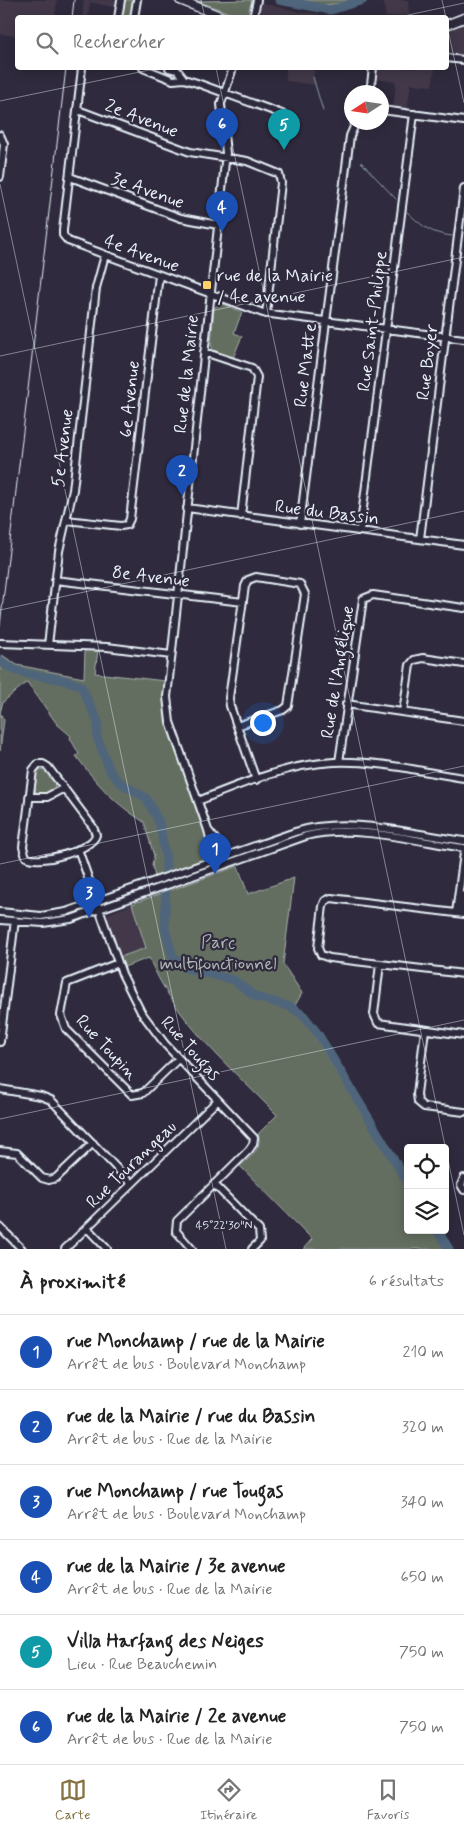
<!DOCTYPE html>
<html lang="fr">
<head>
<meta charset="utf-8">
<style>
  :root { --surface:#fff; --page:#f6f6f6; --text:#222; --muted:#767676; --line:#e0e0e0; --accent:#857141 }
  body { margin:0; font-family:Mynerve,sans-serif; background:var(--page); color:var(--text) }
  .controls { position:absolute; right:15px; bottom:15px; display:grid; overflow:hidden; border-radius:5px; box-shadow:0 2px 12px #0003 }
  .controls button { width:45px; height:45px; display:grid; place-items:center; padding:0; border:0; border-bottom:1px solid var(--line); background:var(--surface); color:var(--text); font:25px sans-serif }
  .compass { position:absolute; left:344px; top:85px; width:45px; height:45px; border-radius:50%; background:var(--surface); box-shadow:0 2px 12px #0003; rotate:258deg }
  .you { position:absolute; left:262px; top:722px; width:18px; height:18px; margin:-12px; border:4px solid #fff; border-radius:50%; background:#1a73e8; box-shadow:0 0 0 8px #1a73e833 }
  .badge { display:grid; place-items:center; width:32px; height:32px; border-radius:50%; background:var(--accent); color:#fff; font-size:16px; font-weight:700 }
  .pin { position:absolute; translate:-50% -41px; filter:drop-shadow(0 1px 2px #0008) }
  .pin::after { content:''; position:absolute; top:26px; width:18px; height:15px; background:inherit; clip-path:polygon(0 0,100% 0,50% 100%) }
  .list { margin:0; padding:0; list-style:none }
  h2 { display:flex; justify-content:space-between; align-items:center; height:65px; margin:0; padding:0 20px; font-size:21px }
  h2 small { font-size:16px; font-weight:400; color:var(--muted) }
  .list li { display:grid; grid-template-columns:32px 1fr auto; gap:15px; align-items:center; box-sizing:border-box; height:75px; padding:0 20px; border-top:1px solid var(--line) }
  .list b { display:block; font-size:19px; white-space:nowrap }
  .list p { margin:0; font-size:16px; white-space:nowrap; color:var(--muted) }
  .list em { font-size:16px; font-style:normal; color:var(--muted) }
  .icon { flex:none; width:28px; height:28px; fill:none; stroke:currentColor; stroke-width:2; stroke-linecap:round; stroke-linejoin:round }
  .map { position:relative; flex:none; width:464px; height:1249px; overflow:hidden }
  .search { position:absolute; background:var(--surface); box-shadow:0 2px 12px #0003; left:15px; right:15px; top:15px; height:55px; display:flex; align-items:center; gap:12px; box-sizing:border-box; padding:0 18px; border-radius:5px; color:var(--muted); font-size:19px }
  .sheet { height:515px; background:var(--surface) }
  nav { display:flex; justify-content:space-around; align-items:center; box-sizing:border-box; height:70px; border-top:1px solid var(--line); background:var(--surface); font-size:14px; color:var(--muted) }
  nav a { display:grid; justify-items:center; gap:2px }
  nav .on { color:var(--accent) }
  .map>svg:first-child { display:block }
  .built { fill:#433849 }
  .green { fill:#646e61; stroke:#a6b0ac }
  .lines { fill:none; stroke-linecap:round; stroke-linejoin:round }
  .stream { stroke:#8d9dad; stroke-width:1 }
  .river { stroke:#50657b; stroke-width:9 }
  .minor-casing { stroke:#e8f1f8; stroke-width:10 }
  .major-casing { stroke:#e8f1f8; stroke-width:11 }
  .minor { stroke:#2f2a3d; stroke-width:6 }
  .major { stroke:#2f2a3d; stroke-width:8 }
  .rail { stroke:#e8f1f8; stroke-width:1 }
  .ticks { fill:none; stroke:#e8f1f8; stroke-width:1; stroke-opacity:0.45 }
  .poi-dot { fill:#ffd166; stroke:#2f2a3d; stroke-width:2 }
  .labels { text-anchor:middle; stroke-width:4.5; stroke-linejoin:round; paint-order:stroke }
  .street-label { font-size:18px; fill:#e8f1f8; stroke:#2f2a3d }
  .poi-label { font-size:18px; fill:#e8f1f8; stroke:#2f2a3d; text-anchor:start }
  .park-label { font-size:18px; fill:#adb6b4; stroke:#2f2a3d }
  .ticks-label { font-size:12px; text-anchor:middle; fill:#e8f1f8; stroke:#2f2a3d; stroke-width:4.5; stroke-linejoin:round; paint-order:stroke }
</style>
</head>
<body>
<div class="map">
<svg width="464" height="1249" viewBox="0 0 464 1249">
  <rect width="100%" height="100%" fill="#2f2a3d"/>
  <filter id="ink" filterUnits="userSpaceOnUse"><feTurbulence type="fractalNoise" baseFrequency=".02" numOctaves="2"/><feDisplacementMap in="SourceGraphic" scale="10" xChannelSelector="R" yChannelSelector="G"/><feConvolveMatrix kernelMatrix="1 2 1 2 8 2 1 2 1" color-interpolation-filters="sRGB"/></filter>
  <g filter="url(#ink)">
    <path class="built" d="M0,0H57L55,17H38L36,14L31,12L26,17L18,18L17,36L0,34Z
      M84,0H118L117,8L90,2L88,17L82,18Z
      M383,0H408L409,15L386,17Z
      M262,3L300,12L319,14V17H258Z
      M464,23V57L447,55L446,30Z
      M286,68H315L313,77L316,85L286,81Z
      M376,68H435L432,86L411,84L407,111L393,109L396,82L374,79Z
      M132,904L147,948L120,957L106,915Z"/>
    <path class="green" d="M123,0H134L131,17L120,18Z
      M252,0L247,16L244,18L197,1Z
      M293,0H352C331,7 314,5 293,0Z
      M221,303L242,312L234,333L242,336L233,358L213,350L211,345L214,308Z
      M85,649L98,650L95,673L165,681L164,705L166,720C173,742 216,847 206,859L155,877L152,865L154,856L144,822C113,802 99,786 76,756L79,754L70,738L71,736L57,724L27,682L3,702L0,713L4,720L0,751V665L2,655L17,665L84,678Z
      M40,770L46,771L55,782L54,791L45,794L35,792V774Z
      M238,866L248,894L294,878L283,964L302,993L292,1011L306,1022L408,1189V1230H434L445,1249H303L312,1239L240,1166C250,1157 263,1149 258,1134L277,1115C229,1066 176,1022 149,958L124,967L120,957L146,948L132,904Z"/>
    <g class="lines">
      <path class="stream" d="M313,77L323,111
        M361,162L396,199
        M407,212C424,227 429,233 452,236"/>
      <path class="river" d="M279,0L331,10L363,0
        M0,660C21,681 56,673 81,686L98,722L97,737L110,771L119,782L146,798L159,822L166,859L165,928L173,957L185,968L234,980L256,997L291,1007L304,1016L318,1034L408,1183
        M437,1230L449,1249"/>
      <defs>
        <path id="minor" d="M118,18L121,0
          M134,18L137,0
          M253,18L257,0
          M446,58L464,60
          M82,68L63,230V235L68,241L263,313L464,339
          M143,68L173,80L184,79L197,83L282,114
          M169,68L177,70L184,79
          M370,92L373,68
          M78,110L190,152L247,161L279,174L281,183L266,314
          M382,110L464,121
          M0,135L4,144L0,177
          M70,177L181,218L218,225
          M204,352L252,368L257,377L241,516
          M187,508L464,545
          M66,520L121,526L127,525L130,519L159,275
          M300,524L350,136L356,122
          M360,531L414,114
          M420,539L464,188
          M55,580L243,602
          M0,643L107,647L171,655
          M48,645L59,551L73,490L96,288L105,255
          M346,704L464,721
          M403,712L410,665L414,660L423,658L464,664
          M237,726L283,710L288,706L305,594L300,584L256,577L248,580L245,586L229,698L230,706L256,780
          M339,762L363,599L373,595L464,608
          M38,764H43L48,767L93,827L96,835C92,850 40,865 26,857L23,847L33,770Z
          M29,797H47L64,788
          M198,801C241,784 288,764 334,762C377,760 422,772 464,778
          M208,830L216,840L224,861
          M78,849L122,974L141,1012L165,1044L254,1138L253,1144L249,1150L177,1221L176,1231L192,1249
          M217,867L208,830L170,722L167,697L226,153L221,104L233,68
          M0,912L41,916L66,912L295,832C346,815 411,834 464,841
          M456,913L464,853
          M462,913L464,895
          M464,914L331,898L325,901L323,906L318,948L321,955L330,958L464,974
          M0,920L43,923L71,919L306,836C353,824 416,841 464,848
          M118,963L67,983L61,1015L66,1029L132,1095L143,1093L178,1059
          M380,964L374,1014L378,1023L464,1035
          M425,1030L417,1094L418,1102L424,1107L464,1112
          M0,1042L15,920
          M0,1089L41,1096L51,1100L132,1184
          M0,1151L17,1153L42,1178L49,1180L56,1178L93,1143
          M464,1178L461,1185L464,1190
          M214,1184L259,1230L260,1241L252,1249
          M0,1227L22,1249
          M87,1228L107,1249
          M65,1249L218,1100"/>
        <path id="major" d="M180,0L225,18
          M446,25L464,18"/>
      </defs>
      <use href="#minor" class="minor-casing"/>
      <use href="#major" class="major-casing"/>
      <use href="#minor" class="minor"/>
      <use href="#major" class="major"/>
      <path class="rail" d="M72,18L74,0
        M0,626L66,68"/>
    </g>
  </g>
  <path class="ticks" d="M201,0L205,18M442,0L446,18M394,18L464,3M446,21L464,103M216,68L464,1235M0,101L159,68M0,184L226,1249M0,356L464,257M0,610L464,511M0,864L464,766M0,1119L464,1020"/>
  <rect class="poi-dot" x="202" y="280" width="10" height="10" rx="2.5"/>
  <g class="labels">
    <g class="street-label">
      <text transform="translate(142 118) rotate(21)" y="6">2e Avenue</text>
      <text transform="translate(148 190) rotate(20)" y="6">3e Avenue</text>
      <text transform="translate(142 253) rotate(20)" y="6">4e Avenue</text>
      <text transform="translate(372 321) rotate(-83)" y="6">Rue Saint-Philippe</text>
      <text transform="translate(427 362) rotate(-83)" y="6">Rue Boyer</text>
      <text transform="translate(305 365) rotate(-83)" y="6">Rue Matte</text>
      <text transform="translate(186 374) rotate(-84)" y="6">Rue de la Mairie</text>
      <text transform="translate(129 399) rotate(-84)" y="6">6e Avenue</text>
      <text transform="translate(62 448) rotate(-83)" y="6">5e Avenue</text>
      <text transform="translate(327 512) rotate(7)" y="6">Rue du Bassin</text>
      <text transform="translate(151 576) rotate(7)" y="6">8e Avenue</text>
      <text transform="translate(337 672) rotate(-81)" y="6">Rue de l'Angélique</text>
      <text transform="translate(107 1047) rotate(47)" y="6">Rue Toupin</text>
      <text transform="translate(191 1048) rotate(48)" y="6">Rue Tougas</text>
      <text transform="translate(131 1164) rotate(-44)" y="6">Rue Tourangeau</text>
    </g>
    <g class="poi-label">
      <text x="217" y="281">rue de la Mairie<tspan x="217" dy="21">/ 4e avenue</tspan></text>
    </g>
    <g class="park-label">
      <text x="218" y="948">Parc<tspan x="218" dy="21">multifonctionnel</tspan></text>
    </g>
  </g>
  <g class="ticks-label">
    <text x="224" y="1229">45°22'30"N</text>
  </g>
</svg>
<div class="controls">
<button><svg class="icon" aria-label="locate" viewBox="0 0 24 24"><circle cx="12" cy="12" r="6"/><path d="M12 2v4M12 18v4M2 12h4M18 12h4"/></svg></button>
<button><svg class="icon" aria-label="layers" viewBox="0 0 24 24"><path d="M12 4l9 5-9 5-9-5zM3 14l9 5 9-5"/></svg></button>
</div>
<svg class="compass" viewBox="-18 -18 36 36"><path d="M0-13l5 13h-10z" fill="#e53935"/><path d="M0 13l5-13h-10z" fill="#767676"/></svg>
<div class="you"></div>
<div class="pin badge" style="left:215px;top:874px;background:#1a4fb4">1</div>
<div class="pin badge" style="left:182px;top:496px;background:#1a4fb4">2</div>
<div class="pin badge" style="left:89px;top:918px;background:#1a4fb4">3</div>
<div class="pin badge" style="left:222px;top:232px;background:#1a4fb4">4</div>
<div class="pin badge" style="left:284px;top:150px;background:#0f9aa8">5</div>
<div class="pin badge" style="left:222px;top:149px;background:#1a4fb4">6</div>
<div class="search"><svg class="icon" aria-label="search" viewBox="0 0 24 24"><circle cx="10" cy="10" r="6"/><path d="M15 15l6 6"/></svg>Rechercher</div>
</div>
<section class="sheet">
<h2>À proximité<small>6 résultats</small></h2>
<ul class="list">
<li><span class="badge" style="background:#1a4fb4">1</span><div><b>rue Monchamp / rue de la Mairie</b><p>Arrêt de bus · Boulevard Monchamp</p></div><em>210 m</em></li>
<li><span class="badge" style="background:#1a4fb4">2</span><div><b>rue de la Mairie / rue du Bassin</b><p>Arrêt de bus · Rue de la Mairie</p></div><em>320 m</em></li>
<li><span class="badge" style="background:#1a4fb4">3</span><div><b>rue Monchamp / rue Tougas</b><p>Arrêt de bus · Boulevard Monchamp</p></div><em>340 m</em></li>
<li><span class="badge" style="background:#1a4fb4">4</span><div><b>rue de la Mairie / 3e avenue</b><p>Arrêt de bus · Rue de la Mairie</p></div><em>650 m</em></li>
<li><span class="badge" style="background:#0f9aa8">5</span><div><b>Villa Harfang des Neiges</b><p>Lieu · Rue Beauchemin</p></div><em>750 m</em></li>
<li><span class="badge" style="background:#1a4fb4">6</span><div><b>rue de la Mairie / 2e avenue</b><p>Arrêt de bus · Rue de la Mairie</p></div><em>750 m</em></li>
</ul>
</section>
<nav>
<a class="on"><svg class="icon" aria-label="map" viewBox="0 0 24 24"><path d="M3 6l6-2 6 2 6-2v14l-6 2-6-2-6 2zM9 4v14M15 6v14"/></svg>Carte</a>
<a><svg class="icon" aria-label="directions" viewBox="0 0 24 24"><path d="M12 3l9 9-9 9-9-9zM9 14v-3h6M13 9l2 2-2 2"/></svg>Itinéraire</a>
<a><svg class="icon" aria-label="saved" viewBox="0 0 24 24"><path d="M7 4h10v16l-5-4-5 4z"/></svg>Favoris</a>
</nav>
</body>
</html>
